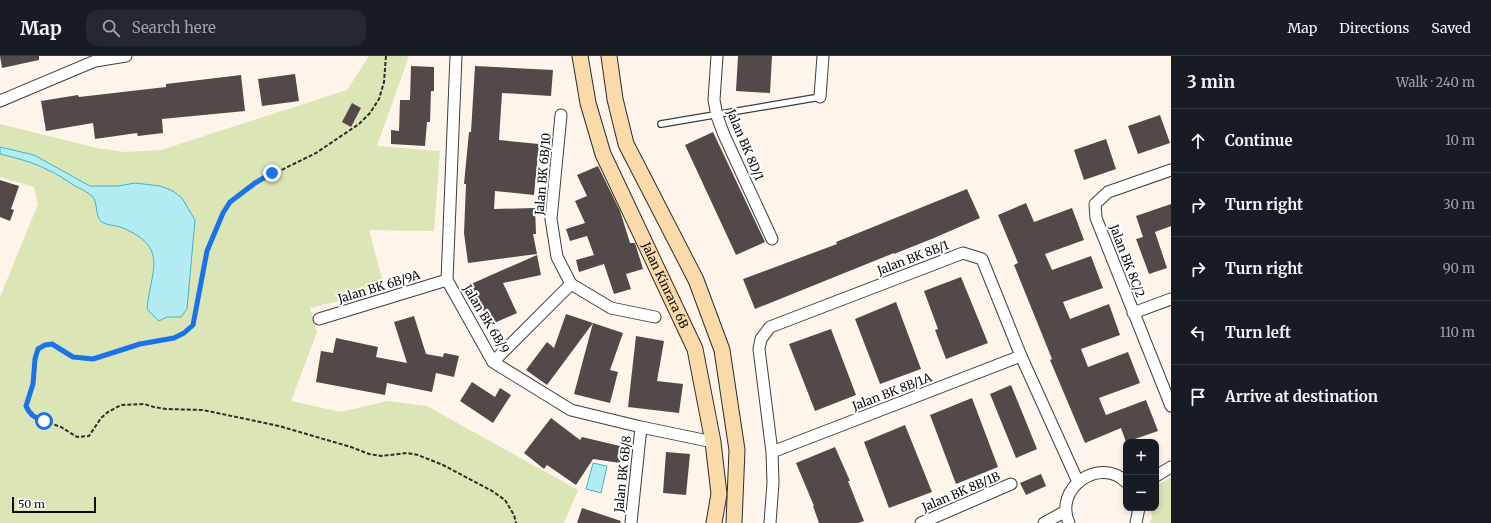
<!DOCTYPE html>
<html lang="en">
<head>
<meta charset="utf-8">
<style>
  :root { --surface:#171b24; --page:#242831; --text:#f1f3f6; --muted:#9ea1a6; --line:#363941 }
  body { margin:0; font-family:Merriweather,serif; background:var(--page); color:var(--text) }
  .controls { position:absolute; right:12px; bottom:12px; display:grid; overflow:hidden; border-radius:8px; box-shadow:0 2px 6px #0003 }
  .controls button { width:36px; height:36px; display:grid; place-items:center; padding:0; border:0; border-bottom:1px solid var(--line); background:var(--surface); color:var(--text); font:20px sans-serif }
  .scale { position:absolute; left:12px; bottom:10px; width:84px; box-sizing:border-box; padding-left:4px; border:2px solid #0b0b0b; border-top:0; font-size:11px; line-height:14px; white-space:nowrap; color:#0b0b0b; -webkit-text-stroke:3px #fff; paint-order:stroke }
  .stop { position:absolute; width:12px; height:12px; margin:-9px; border:3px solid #1a73e8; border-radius:50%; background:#fff }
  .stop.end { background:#1a73e8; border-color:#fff; box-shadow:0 1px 4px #0008 }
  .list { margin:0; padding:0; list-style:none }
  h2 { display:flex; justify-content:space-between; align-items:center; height:52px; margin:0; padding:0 16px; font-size:17px }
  h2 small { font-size:13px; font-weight:400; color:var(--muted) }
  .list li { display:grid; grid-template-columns:26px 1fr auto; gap:12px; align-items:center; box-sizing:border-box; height:64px; padding:0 16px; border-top:1px solid var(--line) }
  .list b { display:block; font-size:15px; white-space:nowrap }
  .list em { font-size:13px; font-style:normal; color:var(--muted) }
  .icon { flex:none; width:22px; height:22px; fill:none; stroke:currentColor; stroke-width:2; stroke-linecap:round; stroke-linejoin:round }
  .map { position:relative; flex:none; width:1171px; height:467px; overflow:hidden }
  header { display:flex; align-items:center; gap:24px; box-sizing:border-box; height:56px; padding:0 20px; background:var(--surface); border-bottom:1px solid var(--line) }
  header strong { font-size:19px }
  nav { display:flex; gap:22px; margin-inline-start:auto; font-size:14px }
  .search { width:280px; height:36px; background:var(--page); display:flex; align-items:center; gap:10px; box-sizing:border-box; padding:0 14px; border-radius:12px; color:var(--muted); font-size:15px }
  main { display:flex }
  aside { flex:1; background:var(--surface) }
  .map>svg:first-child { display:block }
  .green { fill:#dce5b6 }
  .water { fill:#b2ebf2; stroke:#3eb4c4 }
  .building { fill:#534948 }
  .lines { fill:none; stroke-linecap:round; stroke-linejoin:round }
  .lane-casing { stroke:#3e3e3e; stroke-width:8 }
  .street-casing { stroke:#3e3e3e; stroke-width:13 }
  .secondary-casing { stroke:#2d2d2d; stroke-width:17 }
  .path { stroke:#2d2d2d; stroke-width:2; stroke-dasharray:4 2; stroke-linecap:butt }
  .lane { stroke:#fff; stroke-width:5.5 }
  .street { stroke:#fff; stroke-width:11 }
  .secondary { stroke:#fadaa9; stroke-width:15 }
  .route { stroke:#1a73e8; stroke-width:5 }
  .labels { text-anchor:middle; stroke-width:4; stroke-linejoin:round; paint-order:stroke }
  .street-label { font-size:12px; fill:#0b0b0b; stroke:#fff }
</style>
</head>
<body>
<header>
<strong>Map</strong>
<div class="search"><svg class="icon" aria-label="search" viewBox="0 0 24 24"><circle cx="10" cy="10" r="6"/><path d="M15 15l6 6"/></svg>Search here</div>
<nav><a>Map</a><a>Directions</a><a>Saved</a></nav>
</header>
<main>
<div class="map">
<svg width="1171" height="467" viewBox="0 0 1171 467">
  <rect width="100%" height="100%" fill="#fef4ea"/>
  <path class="green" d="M369,0H409L377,90L440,95L434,175L369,174L385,234L310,252L317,276L291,345L341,356L387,345L427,350L578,434L564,467H0V241L38,148L34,131L0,121V68L97,92L125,96L161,94L347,34Z
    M1171,421V467H1150L1152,461L1151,452H1156V430Z"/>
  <path class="water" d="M0,91L34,99L90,130H118L135,127L160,130L173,135L182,142L195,164L187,253L181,261H167L159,265L147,253C151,213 169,192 123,172C117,169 108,170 102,166C95,162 98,148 93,141C88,136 81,133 75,130C66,124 56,117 46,113C32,106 16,102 0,98Z
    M593,407L607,410L601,437L586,433Z"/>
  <path class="building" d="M0,0H39V4L2,12Z
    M738,0H772L770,37L736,35Z
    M411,10L434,11V35H431L430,66H427L425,90L391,88V74L399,75L400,44H410Z
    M475,10L553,14L551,40L502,37L499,84L539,88L534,139L495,135L494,153L535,152L536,178H533L537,198L468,207L464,177L466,128H464L469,76H471Z
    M295,18L299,45L262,50L258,23Z
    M241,19L245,55L162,63L163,77L138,80L137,77L95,83L93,67L46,75L41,45L78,39L79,41L166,31V28Z
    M352,47L361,52L351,71L342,66Z
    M1160,59L1170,87L1138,98L1128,70Z
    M713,76L765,186L736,199L685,89Z
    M1106,83L1116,113L1084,124L1074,94Z
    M598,110L620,155L630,187H635L643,213L626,218L631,233L614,238L604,208L579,216L576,204L594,199L587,180L570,185L566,173L585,167L575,145L587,140L577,119Z
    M0,124L19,130L11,153L14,154L10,165L0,161Z
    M967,133L980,162L934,182L894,198V197L755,253L743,223L837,188L836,186Z
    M1026,147L1034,166L1072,152L1084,184L1045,198L1052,214L1091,200L1103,232L1063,246L1070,263L1109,248L1120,279L1081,293L1088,311L1128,296L1140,327L1099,342L1106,359L1146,344L1158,375L1126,386L1121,372L1085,387L1050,304L1052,303L1014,209L1018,207L998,159Z
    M1171,148V170L1155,176L1167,212L1149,218L1136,183L1143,181L1136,160Z
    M537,199L541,219L503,227L517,257L490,269L471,228Z
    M961,221L988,287L946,303L935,274L938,273L924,235Z
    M896,246L921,313L880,328L855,263Z
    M566,258L593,267L547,329L526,314L547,286L554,292Z
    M414,260L426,298L443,301L444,297L459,300L454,321L436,317L432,336L387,327L385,339L316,326L321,295L333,297L336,282L378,291L376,301L407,307L394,266Z
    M593,267L623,277L610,314L618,316L610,347L574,338Z
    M831,273L856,339L815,355L789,288Z
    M636,280L664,285L657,325L683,328L679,357L628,351Z
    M472,326L495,341L500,332L511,339L493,367L460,345Z
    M1011,329L1037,393L1016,402L990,338Z
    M972,342L998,411L956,428L930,359Z
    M551,362L580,384L582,381L624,391L620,407L593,403L576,429L547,409L544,413L524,397Z
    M905,369L932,436L889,452L864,386Z
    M835,391L850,425H848L864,465L858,467H819L813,450H814L796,407Z
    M666,396L690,398L686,439L663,437Z
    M1041,418L1046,430L1026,439L1020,427Z
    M582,452L621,465L620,467H577Z"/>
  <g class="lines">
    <defs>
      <path id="lane" d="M661,68L820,41"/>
      <path id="street" d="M456,0L447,224L493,306L571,354L641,371L713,386
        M717,0L714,44L717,60L724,79L772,183
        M820,41L823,0
        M0,45L95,5L126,0
        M561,59L551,163L557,201L571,228L611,252L655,261
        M1171,114L1108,136L1095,148L1096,162L1171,350
        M1133,257L1171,243
        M319,263L447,224
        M493,306L571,228
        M772,396L1021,300
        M1156,420L1171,411
        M631,467L641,371
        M770,467L773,427L772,396L759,293L761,283L770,271L963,197L982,203L1021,300L1078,426
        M921,467L1011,428
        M1044,467L1066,455
        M1069,467C1053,432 1100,400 1126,426
        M1136,467L1139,452"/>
      <g id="secondary">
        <path id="s1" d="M580,0L588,47L603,98L695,293L713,386L719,438L714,467"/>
        <path d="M609,0L615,43L626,88L696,224L722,294L737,394L734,467"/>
      </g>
    </defs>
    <use href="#lane" class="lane-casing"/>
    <use href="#street" class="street-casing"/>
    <use href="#secondary" class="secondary-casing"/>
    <path class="path" d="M386,0L384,26L379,43L370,57L359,68L316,97L255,127L230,146L223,157L207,195L193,269L184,277L174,282L140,287L93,303L73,301L52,288L45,289L38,293L35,303L33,328L26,350L29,356L36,362L61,371L77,381L89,380L101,362L108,356L121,349L144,348L154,351L166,353L203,354L279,370L351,391L369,398L381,400L407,397L418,399L443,409L492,435L505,444L514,459L516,467"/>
    <use href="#lane" class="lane"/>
    <use href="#street" class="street"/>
    <use href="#secondary" class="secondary"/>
  </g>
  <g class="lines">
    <path class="route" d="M44,365C35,362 30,359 26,350L33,328L35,303L38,293L45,289L52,288L73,301L93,303L140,288L174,282L184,277L193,269L207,195L223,157L230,146L255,127L272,117"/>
  </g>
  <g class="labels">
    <g class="street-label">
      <text transform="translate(745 89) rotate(67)" y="4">Jalan BK 8D/1</text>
      <text transform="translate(543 118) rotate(-85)" y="4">Jalan BK 6B/10</text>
      <text transform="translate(913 202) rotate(-21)" y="4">Jalan BK 8B/1</text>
      <text transform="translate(1127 205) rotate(69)" y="4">Jalan BK 8C/2</text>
      <text dy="4" stroke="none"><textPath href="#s1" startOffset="246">Jalan Kinrara 6B</textPath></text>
      <text transform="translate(379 231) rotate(-17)" y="4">Jalan BK 6B/9A</text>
      <text transform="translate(486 263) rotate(59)" y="4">Jalan BK 6B/9</text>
      <text transform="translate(892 336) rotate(-21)" y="4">Jalan BK 8B/1A</text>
      <text transform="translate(623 418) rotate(-84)" y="4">Jalan BK 6B/8</text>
      <text transform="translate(961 436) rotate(-23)" y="4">Jalan BK 8B/1B</text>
    </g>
  </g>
</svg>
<div class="controls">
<button>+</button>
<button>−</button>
</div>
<div class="scale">50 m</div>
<div class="stop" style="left:44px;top:365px"></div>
<div class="stop end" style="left:272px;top:117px"></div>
</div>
<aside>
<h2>3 min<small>Walk · 240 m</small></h2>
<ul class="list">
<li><svg class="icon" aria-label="ahead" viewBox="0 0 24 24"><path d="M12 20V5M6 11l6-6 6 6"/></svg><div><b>Continue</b></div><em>10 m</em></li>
<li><svg class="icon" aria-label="right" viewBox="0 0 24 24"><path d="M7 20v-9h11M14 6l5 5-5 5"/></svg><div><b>Turn right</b></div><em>30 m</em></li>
<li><svg class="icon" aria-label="right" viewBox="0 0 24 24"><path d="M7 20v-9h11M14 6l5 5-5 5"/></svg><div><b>Turn right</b></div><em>90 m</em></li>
<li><svg class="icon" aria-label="left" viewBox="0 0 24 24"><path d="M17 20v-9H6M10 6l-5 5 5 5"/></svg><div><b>Turn left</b></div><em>110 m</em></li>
<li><svg class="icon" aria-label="arrive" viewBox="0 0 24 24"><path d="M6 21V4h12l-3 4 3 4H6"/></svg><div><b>Arrive at destination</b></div></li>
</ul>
</aside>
</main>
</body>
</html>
